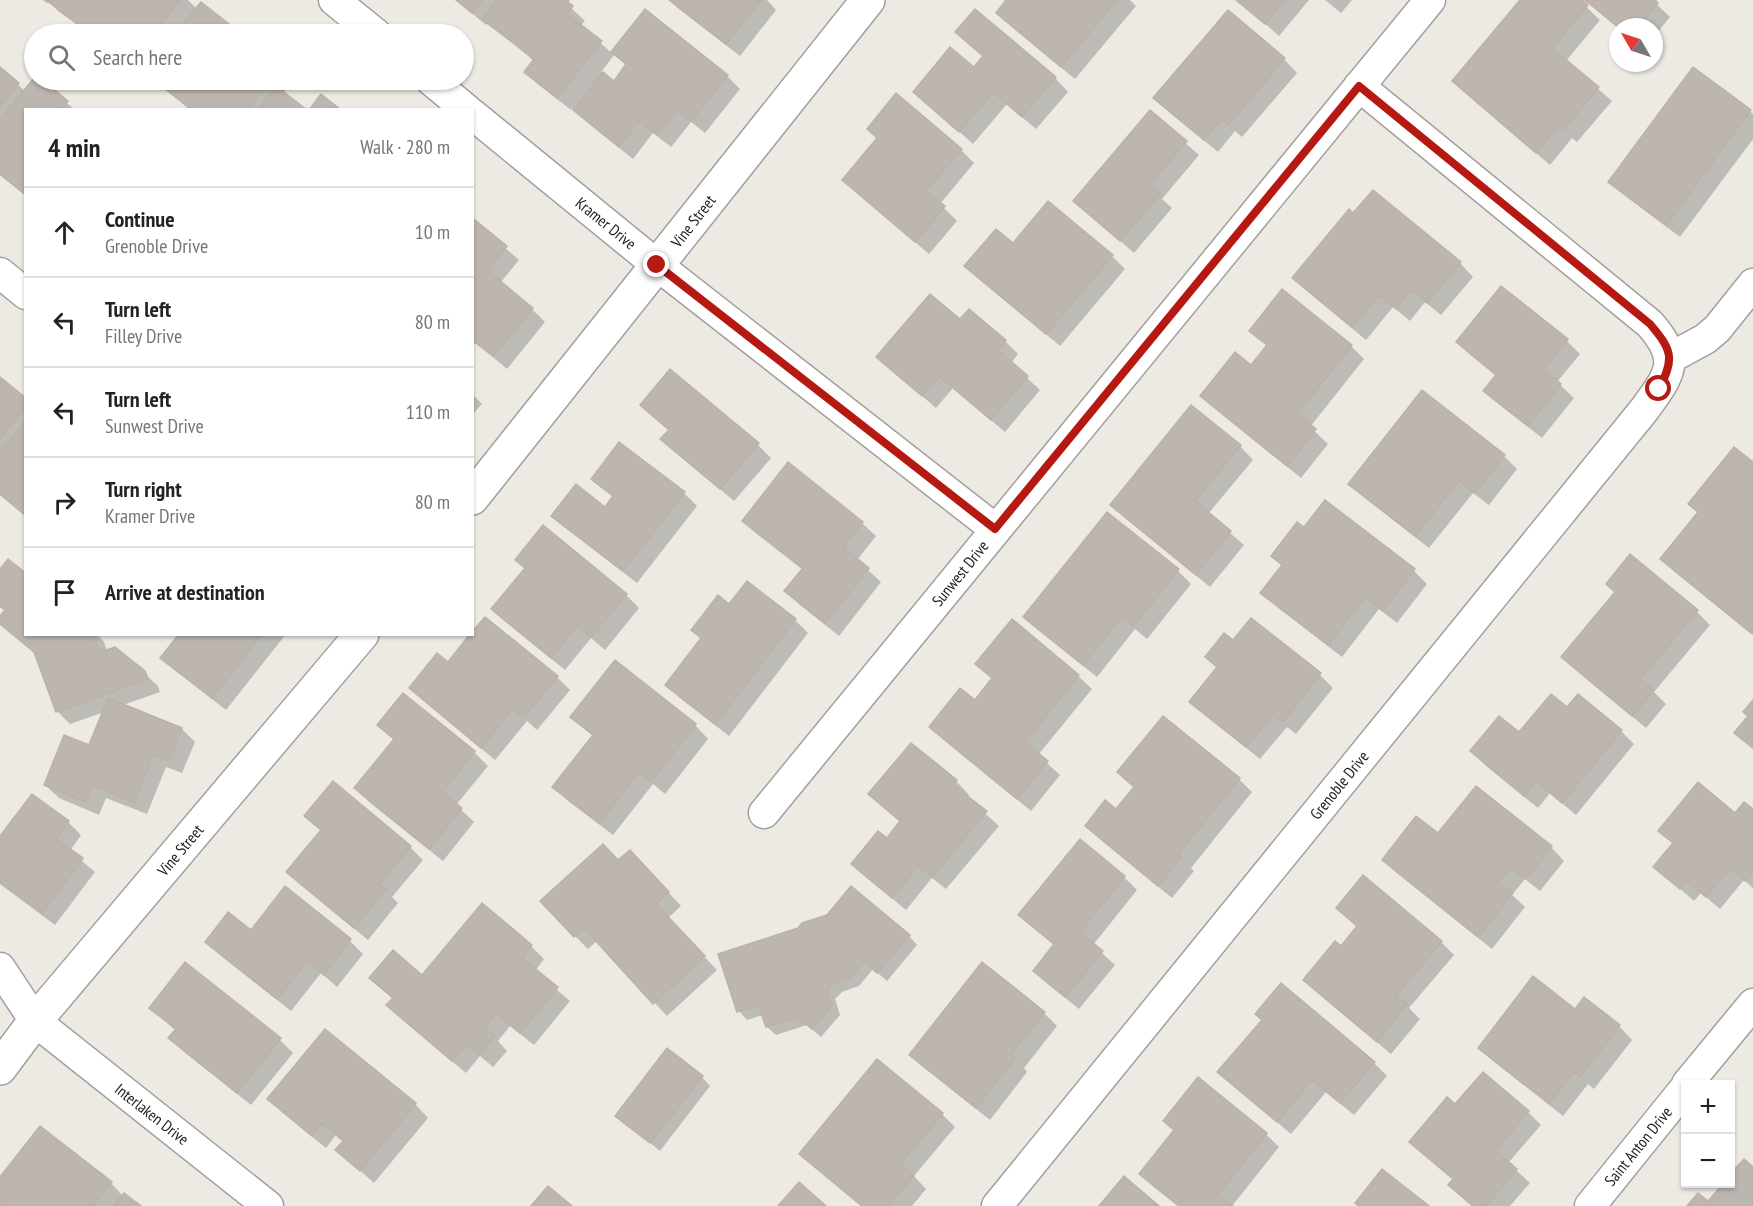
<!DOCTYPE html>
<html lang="en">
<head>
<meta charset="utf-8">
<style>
  :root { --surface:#fff; --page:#f6f6f6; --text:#222; --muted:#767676; --line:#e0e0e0 }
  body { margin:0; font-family:"PT Sans Narrow",sans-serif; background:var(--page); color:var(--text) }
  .controls { position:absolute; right:18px; bottom:18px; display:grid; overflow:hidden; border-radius:0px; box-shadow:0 2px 4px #0004 }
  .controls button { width:54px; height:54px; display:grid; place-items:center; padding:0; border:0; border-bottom:2px solid var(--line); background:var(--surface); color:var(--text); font:30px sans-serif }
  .compass { position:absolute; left:1609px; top:18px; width:54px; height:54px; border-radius:50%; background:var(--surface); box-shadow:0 2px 4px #0004; rotate:309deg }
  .stop { position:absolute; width:18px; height:18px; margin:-14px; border:4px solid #b61812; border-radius:50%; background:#fff }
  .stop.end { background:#b61812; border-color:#fff; box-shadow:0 2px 6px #0008 }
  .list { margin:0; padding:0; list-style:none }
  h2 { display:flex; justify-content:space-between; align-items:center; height:78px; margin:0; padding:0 24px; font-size:26px }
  h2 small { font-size:20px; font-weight:400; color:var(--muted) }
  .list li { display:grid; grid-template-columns:39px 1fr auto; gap:18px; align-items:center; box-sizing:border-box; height:90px; padding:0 24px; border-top:2px solid var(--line) }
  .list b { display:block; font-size:22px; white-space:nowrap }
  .list p { margin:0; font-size:20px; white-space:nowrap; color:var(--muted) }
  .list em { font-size:20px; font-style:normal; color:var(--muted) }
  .icon { flex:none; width:33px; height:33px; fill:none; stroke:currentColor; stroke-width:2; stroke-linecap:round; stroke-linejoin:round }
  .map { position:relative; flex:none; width:1753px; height:1206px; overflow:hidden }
  .search { position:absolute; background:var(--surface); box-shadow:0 2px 4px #0004; left:24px; top:24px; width:450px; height:66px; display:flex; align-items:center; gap:15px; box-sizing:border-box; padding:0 21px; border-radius:33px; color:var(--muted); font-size:22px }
  .panel { position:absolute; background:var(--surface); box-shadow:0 2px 4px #0004; left:24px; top:108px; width:450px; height:528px; border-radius:0px }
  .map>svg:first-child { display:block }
  .shadow { fill:#0003; fill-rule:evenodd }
  .building { fill:#bdb6b0; stroke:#bdb1a7; stroke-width:1.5 }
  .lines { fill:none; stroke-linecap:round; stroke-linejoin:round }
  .minor-casing { stroke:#a0a0a0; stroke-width:33 }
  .tertiary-casing { stroke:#a0a0a0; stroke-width:36 }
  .minor { stroke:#fff; stroke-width:30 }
  .tertiary { stroke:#fff; stroke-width:33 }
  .route { stroke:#b61812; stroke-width:8 }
  .labels { text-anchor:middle; stroke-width:5; stroke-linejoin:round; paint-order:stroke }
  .street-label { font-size:16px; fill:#1c1c1c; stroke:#fff }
</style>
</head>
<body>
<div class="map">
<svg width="1753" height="1206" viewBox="0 0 1753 1206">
  <rect width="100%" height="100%" fill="#edeae3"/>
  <path class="shadow" d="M43,0H188L197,9L201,4L239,34H90L58,11L49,1L47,3Z
    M456,0H570L567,4L585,21L580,26L612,53L645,12L727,76L740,89L705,133L691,122L671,147L653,133L633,159L588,123L573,108L571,110L539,85L526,72L534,61L488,22L486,25ZM615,54L627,66L614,83L601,72Z
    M670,0H767L776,10L740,56L679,9Z
    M1008,0H1130L1136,6L1075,79L1011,26L998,13Z
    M1238,0H1309L1279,36Z
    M1325,0H1352L1341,13Z
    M1522,0H1579L1600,20L1566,61L1612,101L1577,142L1572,138L1550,165L1467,94L1454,81Z
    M1585,0H1652L1670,17L1654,37V27L1618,28Z
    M975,11L1055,78L1068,92L1036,129L1007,104L973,144L915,92L974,69L984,57L957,32Z
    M1284,59L1297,73L1242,137L1235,131L1218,152L1168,111Z
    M0,69L25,91L35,80H40L75,110H26V196L0,175Z
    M1694,69L1753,114V139L1680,237L1624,195L1610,182Z
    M166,80H284L290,85L283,93L304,110H190L162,85Z
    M1150,112L1199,155L1162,199L1172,208L1134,253L1075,201Z
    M961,150L974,163L940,204L957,221L929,254L857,193L844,180Z
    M1373,192L1460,263L1473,277L1441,315L1425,302L1410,321L1393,307L1366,340L1307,291L1294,278Z
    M472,219L519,260L500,283L532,309L545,322L507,369L476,343L472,347Z
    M1013,245L1112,256L1125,269L1060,346L980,279Z
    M1501,288L1567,341L1580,354L1557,382L1574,398L1542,438L1499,404L1485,391L1497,376L1471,355L1458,342Z
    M960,321L1005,341L1018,354L1011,363L1040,390L1005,432L953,388L936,408L892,370Z
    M1251,331L1351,346L1364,359L1310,427L1328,444L1301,478L1216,409L1202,396L1252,367L1268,347Z
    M670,371L758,445L771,458L734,501L676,452L662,439L670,431L642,405Z
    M0,379L26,400V516L0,495Z
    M472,394L482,404L472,415Z
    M1240,446L1253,460L1208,514L1244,545L1210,587L1126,518Z
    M1504,456L1517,469L1489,505L1473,493L1429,548L1364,497L1350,484Z
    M1753,464V635L1675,572L1662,559Z
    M593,478L684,493L697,506L637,583L567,529L553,516L605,509L614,498Z
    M1326,502L1414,571L1427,584L1397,623L1379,609L1342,657L1276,606L1262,592L1283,566L1273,556L1304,529Z
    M1107,514L1178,571L1191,584L1147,639L1135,629L1097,677L1038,630L1025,617Z
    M744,521L862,523L876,536L857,560L881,582L839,636L800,605L786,591L803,570L757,534Z
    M543,527L626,595L639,608L605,650L591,638L565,670L506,622L493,609L526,569Z
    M0,572L26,634H97L104,642L107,651L144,673L158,686L160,692L123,705L182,729L195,742L182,773L166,767L147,814L106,798L99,815L59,798L45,785L90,747L104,712L70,724L57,711L37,655L0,623V619L6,611L0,607Z
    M730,606L795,620L808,633L729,736L680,698L667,685L702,639L693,630Z
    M1697,612L1710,625L1654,692L1666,704L1646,728L1576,670Z
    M1251,620L1320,675L1333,688L1296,734L1287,727L1260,759L1205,715L1191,702L1218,668L1233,642Z
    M1012,621L1078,676L1092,689L1038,755L1060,775L1031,811L944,740L931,727L975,702L993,679L977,664Z
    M181,634H286L226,710L176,671L162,658Z
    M615,662L695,725L708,739L665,794L653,784L613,835L567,800L554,786L593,736L572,717Z
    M448,664L557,677L570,690L537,730L527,721L495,760L424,701L411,688Z
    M403,695L474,752L488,766L456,805L474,822L443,861L369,802L356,788L395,740L379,725Z
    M1567,709L1621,731L1634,744L1576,815L1550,793L1538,808L1485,765L1472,751L1519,735Z
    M911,745L956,781L969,795L967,797L999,826L946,889L932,878L906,910L866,877L853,864L887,840L901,822L870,794Z
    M1239,779L1252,792L1191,868L1194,871L1172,898L1100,839L1087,826L1116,811Z
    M1753,811V888L1744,880L1720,909L1701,893L1694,901L1655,867L1674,844L1660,831Z
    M306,816L410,847L423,860L392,897L398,903L368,940L301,885L288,872L322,831Z
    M68,822L81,835L70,851L95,872L55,925L0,884V839Z
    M1438,836L1551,847L1564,861L1540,891L1525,879L1512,895L1525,907L1492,949L1397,873L1384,860Z
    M1080,842L1124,877L1137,890L1093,945L1115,965L1079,1009L1048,984L1035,971L1055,946L1020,915Z
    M643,865L681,906L668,918L717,970L667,1016L597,941L588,949L575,936Z
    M285,889L350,941L363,954L337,987L321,973L291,1011L220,955L207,942L251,932Z
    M482,905L531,946L544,959L535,971L570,1001L534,1045L510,1026L498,1041L507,1051L493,1067L480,1056L466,1073L401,1018L388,1005L393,999L372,978L422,977Z
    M1338,908L1441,942L1454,955L1409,1008L1420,1019L1391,1054L1318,993L1305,980L1341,948L1358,927Z
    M909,936L917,945L887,981L873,969L859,986L842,992L835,999L840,1015L821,1037L807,1025L776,1035L767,1027L763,1015L747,1020L739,1011Z
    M1584,999L1619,1026L1632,1040L1594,1089L1588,1084L1563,1116L1493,1061L1480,1048L1575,1011Z
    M151,1008L280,1040L293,1053L251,1105L183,1051L170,1038L176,1031Z
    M1044,1013L1057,1026L1024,1068L1027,1072L990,1120L925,1068L911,1055Z
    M325,1031L415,1104L428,1118L374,1183L337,1150L344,1142L336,1135L326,1148L282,1112L269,1099Z
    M1374,1063L1387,1076L1354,1115L1326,1092L1291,1134L1233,1085L1219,1072Z
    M702,1077L710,1086L660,1151L617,1116Z
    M1455,1106L1528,1112L1541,1125L1508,1163L1530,1183L1510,1206H1472L1450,1185L1454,1180L1411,1142Z
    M942,1114L955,1127L914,1176L926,1189L912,1206H861L814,1167L801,1154Z
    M1266,1134L1279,1147L1232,1206H1178L1154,1187L1141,1174Z
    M0,1179L111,1183L123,1196L138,1206H0Z"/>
  <path class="building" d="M46,0H180L154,34H91Z
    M456,0H482L472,13Z
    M497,0H565L573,6L567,14L602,41L557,98L524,72L534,59L482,19Z
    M669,0H761L726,44Z
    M1006,0H1117L1061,67L996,13Z
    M1236,0H1285L1265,24Z
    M1520,0H1582L1588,5L1552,48L1599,87L1563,130L1558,126L1536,153L1452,81Z
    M1585,0H1655L1658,3L1638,27H1618Z
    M201,2L238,31L235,34H175Z
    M645,9L728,75L691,121L677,110L657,135L639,121L619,147L573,110L603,72L614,81L626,64L611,52Z
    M975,9L1056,77L1022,117L993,92L959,132L913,92L950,47L974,67L983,56L955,32Z
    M1228,10L1285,58L1228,125L1221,119L1204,140L1153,98Z
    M0,67L19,83L0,107Z
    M1693,67L1751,110L1666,225L1608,182Z
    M34,78V80H43L68,101L61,110H26V195L0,174V120Z
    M164,80H271L248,110H192L160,85Z
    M276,86L307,110H258Z
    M896,93L962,149L926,191L945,206L915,242L842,180L877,138L867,129Z
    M321,94L341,110H309Z
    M1150,110L1187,141L1149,185L1160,194L1120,241L1073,201Z
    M1373,190L1461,262L1427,303L1411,290L1396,309L1379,295L1352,327L1292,278L1349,209L1353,213Z
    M1048,201L1113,255L1046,334L964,266L996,229L1013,243Z
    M475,220L507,246L487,270L533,308L493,356L472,340V224Z
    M1501,286L1568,339L1543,370L1561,384L1528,426L1483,391L1496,375L1456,342Z
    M1282,289L1352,345L1297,414L1316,429L1287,466L1200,396L1235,352L1251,365L1267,345L1249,331Z
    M930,294L960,319L969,309L1006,340L998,350L1028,376L991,420L939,376L922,396L876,357Z
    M670,369L759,443L720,489L660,439L669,430L640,405Z
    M0,377L26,398V406L0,439Z
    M1422,390L1505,455L1475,493L1459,480L1415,536L1348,484Z
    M1191,405L1241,445L1195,501L1231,531L1196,575L1110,505Z
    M26,421V516L0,494V452Z
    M619,442L685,492L623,571L551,516L576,484L605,507L613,496L591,479Z
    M1734,447L1753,462V569L1751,571L1753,573V631L1751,633L1660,559L1698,512L1688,504Z
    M788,462L863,522L843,547L869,568L825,623L784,591L803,568L742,521Z
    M1325,500L1415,569L1383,611L1365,597L1328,645L1260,593L1282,565L1271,556L1297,522L1304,527Z
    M1107,512L1179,569L1133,626L1121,617L1083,665L1023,617Z
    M543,525L627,594L591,637L577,625L551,658L491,609L525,568L515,560Z
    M1630,554L1698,610L1640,679L1654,690L1632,716L1561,657L1615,592L1606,584Z
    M8,559L26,573V634H94L100,652L115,647L145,671L148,679L56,712L34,652L0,624V616L5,610L0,606V569Z
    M747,581L796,619L715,724L665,685L701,638L691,630L718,595L729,604Z
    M485,617L558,676L523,718L513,709L481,748L409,688L437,653L448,662L470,634H472V632Z
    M1251,618L1321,673L1283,722L1273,715L1246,747L1189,702L1217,667L1205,657L1224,633L1233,640Z
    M1012,619L1079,675L1025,742L1048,761L1017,799L929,727L960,688L975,700L992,678L975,664Z
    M179,634H262L212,698L160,658Z
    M615,660L696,724L651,782L639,772L599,823L552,787L593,735L570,717Z
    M403,693L475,751L442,792L462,808L429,849L354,788L394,739L377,725Z
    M1551,694L1567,707L1578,694L1622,730L1562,803L1536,781L1524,796L1470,751L1499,716L1519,732Z
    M108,698L182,728L169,761L153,755L134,802L93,785L86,802L44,785L64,735L89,745Z
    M1753,700V748L1734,733L1748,716L1743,712Z
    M1163,716L1240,778L1178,854L1182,857L1158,886L1085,826L1105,800L1116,809L1134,787L1117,772Z
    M911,743L957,780L953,785L987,811L932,877L918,866L892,898L851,864L878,831L887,838L900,821L868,794Z
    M333,781L411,846L379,884L386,889L354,928L286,872L321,830L304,816Z
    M1698,782L1735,813L1744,802L1753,809V871L1745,881L1730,868L1706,897L1687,881L1680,889L1653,867L1673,843L1658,831Z
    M1476,786L1552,846L1526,879L1511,867L1498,882L1513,893L1478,937L1382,860L1416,816L1438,833Z
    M32,794L69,821L56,839L83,858L42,913L0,882V836Z
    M1080,839L1125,876L1080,932L1103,951L1065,997L1033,971L1054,944L1018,915Z
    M603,844L618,860L630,850L669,892L656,904L705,956L653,1004L584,928L574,937L540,901Z
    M1363,875L1442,941L1396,995L1407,1004L1377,1042L1303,980L1335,941L1341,946L1357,926L1336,908Z
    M285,886L351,939L324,975L307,961L277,999L205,942L228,912L251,930Z
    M851,886L910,935L877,973L864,961L850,977L833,983L827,990L832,1005L812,1029L797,1017L766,1027L758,1005L737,1012L718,954L798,928L802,923L827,915Z
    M482,903L532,945L522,958L558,987L520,1033L496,1013L484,1028L495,1036L479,1055L466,1044L452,1061L386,1005L393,998L369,978L393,950L422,975Z
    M185,962L281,1038L237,1093L168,1038L176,1029L149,1008Z
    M982,962L1045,1012L1011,1054L1015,1058L976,1108L909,1055Z
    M1533,976L1575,1009L1584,997L1620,1025L1580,1077L1574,1072L1549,1103L1478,1048Z
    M1281,983L1375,1062L1340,1103L1312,1080L1277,1122L1217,1072L1262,1020L1255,1014Z
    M325,1029L416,1103L360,1171L335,1150L343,1141L322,1123L312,1136L267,1099Z
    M667,1048L703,1076L650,1143L615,1116Z
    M877,1059L943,1113L900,1164L914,1175L888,1206H862L799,1154Z
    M1483,1072L1529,1111L1495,1150L1517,1169L1486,1206H1473L1448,1185L1453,1179L1409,1142L1447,1097L1455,1104Z
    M1198,1077L1267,1133L1218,1194L1233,1206H1179L1139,1174L1174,1130L1163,1121Z
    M40,1126L112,1182L93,1206H0V1177Z
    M1744,1159L1753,1167V1206H1687L1698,1193L1708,1201L1723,1184H1730V1174Z
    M1382,1169L1429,1206H1359L1355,1203Z
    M1124,1176L1159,1206H1099Z
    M799,1182L826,1206H778Z
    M548,1186L572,1206H531Z
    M124,1193L141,1206H113Z"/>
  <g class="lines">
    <defs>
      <path id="minor" d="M334,0L376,34
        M431,80L467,110
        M472,114L657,265L995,529
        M0,273L26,294
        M1670,358L1705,339L1717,329L1753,284
        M764,813L1430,0
        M0,968L35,1021L268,1206
        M1687,1084L1753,1004
        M997,1206L1644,410C1670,374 1682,361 1650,324L1359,86
        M1590,1206L1686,1087"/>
      <path id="tertiary" d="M472,498L868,0
        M0,1068L35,1021L362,634"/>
    </defs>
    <use href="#minor" class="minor-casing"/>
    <use href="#tertiary" class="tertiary-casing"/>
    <use href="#minor" class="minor"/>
    <use href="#tertiary" class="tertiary"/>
  </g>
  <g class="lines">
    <path class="route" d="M657,265L995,529L1359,86L1650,324C1672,350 1675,358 1659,389"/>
  </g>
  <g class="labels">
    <g class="street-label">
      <text transform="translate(693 221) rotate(-52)" y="6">Vine Street</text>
      <text transform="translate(606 223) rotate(39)" y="6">Kramer Drive</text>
      <text transform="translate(960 573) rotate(-51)" y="6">Sunwest Drive</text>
      <text transform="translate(1339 785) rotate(-51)" y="6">Grenoble Drive</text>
      <text transform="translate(180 850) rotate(-50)" y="6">Vine Street</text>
      <text transform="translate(152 1114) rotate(38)" y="6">Interlaken Drive</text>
      <text transform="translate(1638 1146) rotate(-51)" y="6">Saint Anton Drive</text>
    </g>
  </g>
</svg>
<div class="controls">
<button>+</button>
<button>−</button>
</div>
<svg class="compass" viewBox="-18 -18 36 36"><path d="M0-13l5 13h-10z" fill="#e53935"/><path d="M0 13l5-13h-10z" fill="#767676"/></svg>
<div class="stop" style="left:1659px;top:389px"></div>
<div class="stop end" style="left:657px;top:265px"></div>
<div class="search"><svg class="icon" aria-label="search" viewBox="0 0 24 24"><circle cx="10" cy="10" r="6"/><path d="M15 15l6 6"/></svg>Search here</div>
<section class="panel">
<h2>4 min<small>Walk · 280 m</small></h2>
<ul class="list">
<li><svg class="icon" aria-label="ahead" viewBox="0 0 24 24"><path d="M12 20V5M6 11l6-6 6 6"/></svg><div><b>Continue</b><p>Grenoble Drive</p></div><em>10 m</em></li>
<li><svg class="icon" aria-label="left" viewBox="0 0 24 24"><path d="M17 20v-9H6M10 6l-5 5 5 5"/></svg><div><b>Turn left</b><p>Filley Drive</p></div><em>80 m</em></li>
<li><svg class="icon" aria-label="left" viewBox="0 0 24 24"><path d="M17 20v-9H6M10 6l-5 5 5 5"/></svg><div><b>Turn left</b><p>Sunwest Drive</p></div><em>110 m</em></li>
<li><svg class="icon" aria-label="right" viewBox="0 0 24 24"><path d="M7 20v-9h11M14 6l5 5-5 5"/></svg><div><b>Turn right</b><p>Kramer Drive</p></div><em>80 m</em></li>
<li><svg class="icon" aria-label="arrive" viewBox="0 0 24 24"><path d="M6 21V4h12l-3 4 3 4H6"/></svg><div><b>Arrive at destination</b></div></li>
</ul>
</section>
</div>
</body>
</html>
